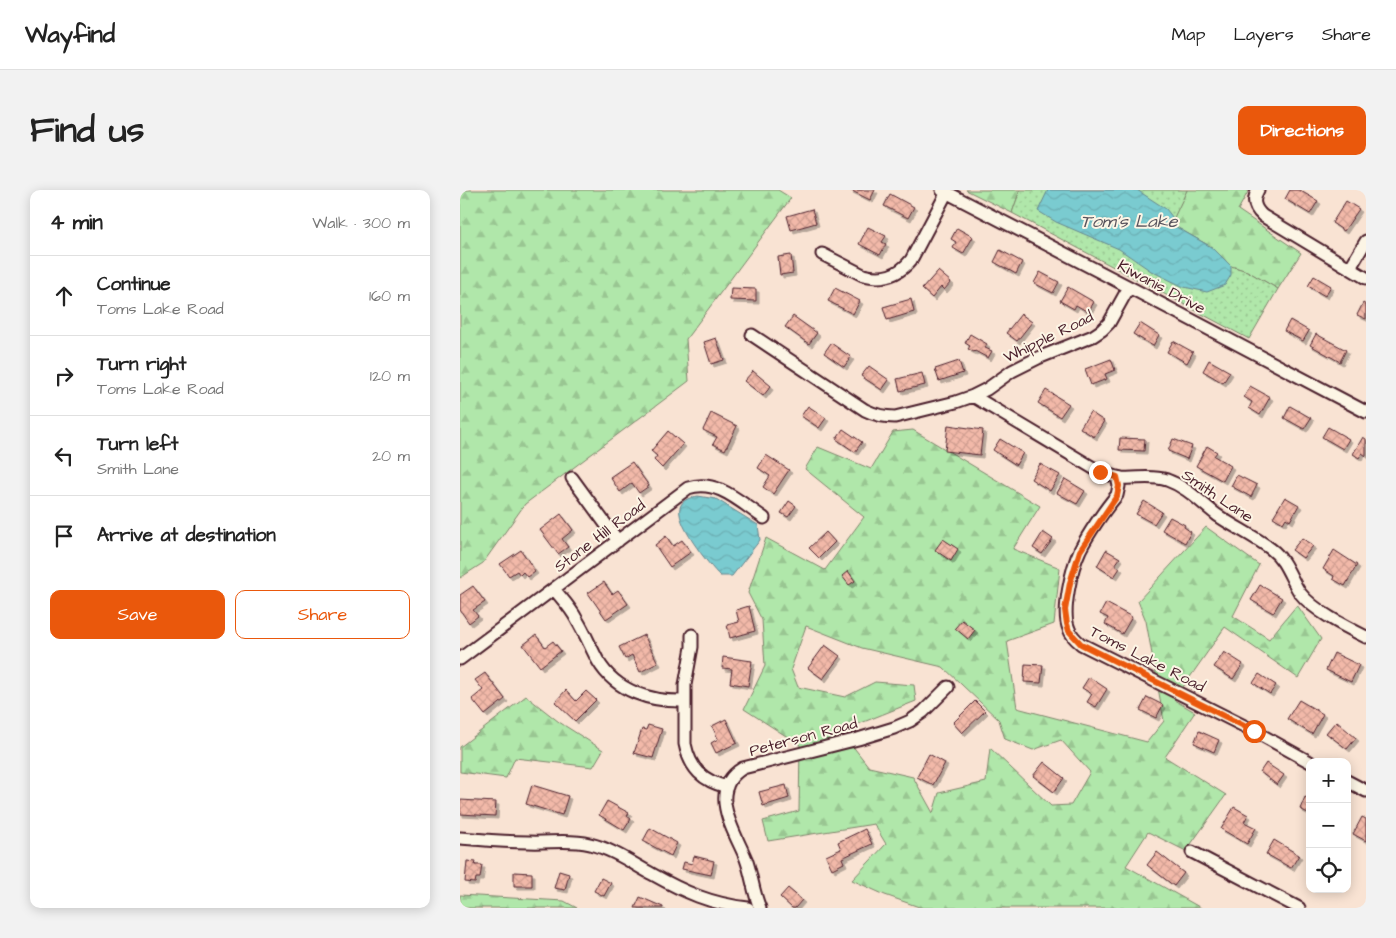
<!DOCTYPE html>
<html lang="en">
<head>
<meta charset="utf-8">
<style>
  :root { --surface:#fff; --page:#f2f2f2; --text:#222; --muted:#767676; --line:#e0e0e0; --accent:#ea580c }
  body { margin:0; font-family:"Architects Daughter",sans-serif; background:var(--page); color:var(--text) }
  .controls { position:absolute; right:15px; bottom:15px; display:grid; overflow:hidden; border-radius:10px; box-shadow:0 2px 12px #0003 }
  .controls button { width:45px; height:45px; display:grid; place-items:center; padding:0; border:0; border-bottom:1px solid var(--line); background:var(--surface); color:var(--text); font:25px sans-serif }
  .stop { position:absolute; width:15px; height:15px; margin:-11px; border:4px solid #ea580c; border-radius:50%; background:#fff }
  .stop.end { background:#ea580c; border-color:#fff; box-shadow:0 1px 5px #0008 }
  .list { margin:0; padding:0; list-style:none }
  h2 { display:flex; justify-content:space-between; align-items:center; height:65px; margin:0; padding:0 20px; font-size:21px }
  h2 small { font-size:16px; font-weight:400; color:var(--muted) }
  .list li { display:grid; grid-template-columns:32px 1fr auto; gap:15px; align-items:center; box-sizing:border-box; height:80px; padding:0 20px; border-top:1px solid var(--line) }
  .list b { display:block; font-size:19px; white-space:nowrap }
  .list p { margin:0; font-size:16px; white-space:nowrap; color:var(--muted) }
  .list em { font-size:16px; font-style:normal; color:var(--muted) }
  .actions { display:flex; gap:10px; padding:15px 20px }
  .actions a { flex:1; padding:11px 0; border:1px solid var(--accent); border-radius:10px; text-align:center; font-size:18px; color:var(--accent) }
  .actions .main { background:var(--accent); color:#fff }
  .icon { flex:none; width:28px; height:28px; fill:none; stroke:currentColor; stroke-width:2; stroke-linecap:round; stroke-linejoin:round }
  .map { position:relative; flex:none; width:906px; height:718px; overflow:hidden; border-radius:10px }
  header { display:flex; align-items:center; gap:30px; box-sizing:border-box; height:70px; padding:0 25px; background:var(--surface); border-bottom:1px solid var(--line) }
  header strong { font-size:24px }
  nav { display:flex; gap:28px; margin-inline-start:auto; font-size:18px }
  .intro { display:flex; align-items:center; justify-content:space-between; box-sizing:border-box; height:120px; padding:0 30px }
  h1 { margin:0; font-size:35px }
  .button { padding:12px 22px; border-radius:10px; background:var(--accent); color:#fff; font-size:18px; font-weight:700 }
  main { display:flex; gap:30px; padding:0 30px }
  aside { flex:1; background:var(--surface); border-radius:10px; box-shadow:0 2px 12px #0003 }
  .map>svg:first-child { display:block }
  .forest { fill:url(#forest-firs); stroke:#7d836a; fill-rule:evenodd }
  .park { fill:url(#park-dots); stroke:#7d836a }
  .water { fill:url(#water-waves); stroke:#67868e }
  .building { fill:url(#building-cross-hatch); stroke:#4a1f2b; filter:url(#shadow) }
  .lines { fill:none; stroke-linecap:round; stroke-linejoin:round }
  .minor-casing { stroke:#4a1f2b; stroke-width:15 }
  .minor { stroke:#fcf5e5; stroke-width:11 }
  .route { stroke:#ea580c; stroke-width:6 }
  .labels { text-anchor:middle; stroke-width:4; stroke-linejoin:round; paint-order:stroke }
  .street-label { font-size:16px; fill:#4a1f2b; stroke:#fcf5e5 }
  .water-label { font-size:18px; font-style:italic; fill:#58535d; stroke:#fcf5e5 }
</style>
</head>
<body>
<header>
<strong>Wayfind</strong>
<nav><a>Map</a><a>Layers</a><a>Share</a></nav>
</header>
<div class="intro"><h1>Find us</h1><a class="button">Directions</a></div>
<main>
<aside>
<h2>4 min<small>Walk · 300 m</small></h2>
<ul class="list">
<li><svg class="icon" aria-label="ahead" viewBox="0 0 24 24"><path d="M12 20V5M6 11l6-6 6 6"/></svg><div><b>Continue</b><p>Toms Lake Road</p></div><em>160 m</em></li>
<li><svg class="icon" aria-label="right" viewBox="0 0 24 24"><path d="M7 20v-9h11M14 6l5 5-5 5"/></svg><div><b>Turn right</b><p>Toms Lake Road</p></div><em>120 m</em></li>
<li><svg class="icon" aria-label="left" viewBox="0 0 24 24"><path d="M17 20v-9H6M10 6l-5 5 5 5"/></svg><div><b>Turn left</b><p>Smith Lane</p></div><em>20 m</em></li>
<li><svg class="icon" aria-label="arrive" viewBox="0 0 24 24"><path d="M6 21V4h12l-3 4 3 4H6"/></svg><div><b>Arrive at destination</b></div></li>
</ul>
<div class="actions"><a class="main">Save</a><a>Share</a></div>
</aside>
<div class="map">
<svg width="906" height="718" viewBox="0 0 906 718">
  <defs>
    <pattern id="forest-firs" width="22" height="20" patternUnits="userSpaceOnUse" patternTransform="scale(1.25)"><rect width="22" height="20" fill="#b0e7aa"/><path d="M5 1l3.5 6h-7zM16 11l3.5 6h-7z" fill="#99c692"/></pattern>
    <pattern id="park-dots" width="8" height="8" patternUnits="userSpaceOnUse" patternTransform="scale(1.25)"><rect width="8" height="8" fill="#b0e7aa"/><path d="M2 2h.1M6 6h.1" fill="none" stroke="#99c692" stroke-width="1.8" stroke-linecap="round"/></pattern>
    <pattern id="water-waves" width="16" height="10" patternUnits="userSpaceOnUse" patternTransform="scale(1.25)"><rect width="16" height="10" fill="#7acbd0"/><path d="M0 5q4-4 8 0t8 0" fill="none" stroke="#6baeb3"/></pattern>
    <pattern id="building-cross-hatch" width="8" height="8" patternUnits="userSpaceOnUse" patternTransform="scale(1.25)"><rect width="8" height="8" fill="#f2b9a9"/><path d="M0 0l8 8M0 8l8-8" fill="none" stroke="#d19f92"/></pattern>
    <filter id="shadow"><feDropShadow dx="3" dy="3" stdDeviation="0" flood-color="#0004"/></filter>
  </defs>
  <rect width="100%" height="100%" fill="#f9e3d3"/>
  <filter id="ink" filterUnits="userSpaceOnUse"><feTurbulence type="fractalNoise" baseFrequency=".02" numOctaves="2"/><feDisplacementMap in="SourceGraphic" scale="10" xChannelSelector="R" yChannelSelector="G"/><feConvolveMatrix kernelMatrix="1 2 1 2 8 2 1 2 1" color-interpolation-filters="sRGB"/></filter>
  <g filter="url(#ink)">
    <path class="forest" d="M0,0H318L331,8L226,149L229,191L65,314L23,373L0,388Z
      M506,0H560L552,23Z
      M727,0H789L778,20L841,63L818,99L787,81L771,76L753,58L710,34Z
      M453,240L580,316L553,359L600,378L594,434L547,451L557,518L687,552L704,531L686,431L678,411L746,337L799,375L773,426L809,449L837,415L861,449L838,488L765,437L714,510L735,522L705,567L766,605L726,661L688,642L666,676L741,718H462L425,705L392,690L426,654L414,634L308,651L303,631L339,621L340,555L284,519L305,476L302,430L288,403L306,348L365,380L404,327L345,279L358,257L411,279L433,242ZM346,436L402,458L483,477L539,530L545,549L573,560L601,550L630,582L611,615L591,616L530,558L526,592L479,603L473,623L453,587L409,577L381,541L456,511L454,495L415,492L385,507L338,497L331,479Z
      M66,506L99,532L143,560L133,577L55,568L46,588L0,582V557Z
      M0,705L104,711L117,718H0Z"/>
    <path class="park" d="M560,0H727L711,34L753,58L771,76L787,81L818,99L789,149L552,23Z"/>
    <path class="water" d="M588,0H677L706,19L713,28L711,34L753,58L771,76V85L765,95L747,102L724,97L691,81L659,59L596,32L578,21Z
      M238,306L256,309L298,335L300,350L272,386H260C249,375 212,330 221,315C224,309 232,307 238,306Z"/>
    <path class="building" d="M390,0H415L410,10Z
      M830,0H839L858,11L850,24L825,9Z
      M430,4L454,17L448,28L424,16Z
      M886,11L899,19L884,41L872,33Z
      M352,19L356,33L331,40L327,26Z
      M408,37L426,46L422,52L426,54L420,65L399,54Z
      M497,38L513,47L503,64L493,58L496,52L491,49Z
      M540,60L562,72L556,84L534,72Z
      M331,65L333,83L320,85L318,67Z
      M478,81L491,92L484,100L481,97L472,108L462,99Z
      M580,82L599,92L593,103L574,93Z
      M854,86L871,96L865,106L848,96Z
      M608,97L634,112L628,122L616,115L614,119L600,111Z
      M271,98L296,99V111L270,110Z
      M375,98L400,111L393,124L368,111Z
      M451,109L454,122L427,130L423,117Z
      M903,113L906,115V129L897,125Z
      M561,124L572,132L557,151L546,143Z
      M333,126L357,143L349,154L325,137Z
      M830,130L849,141L843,151L824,141Z
      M680,133L699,145L693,156L673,144Z
      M510,144L527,154L525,158L532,161L528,168L515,161L514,162L508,159L510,156L505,153Z
      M856,144L886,160L880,172L850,155Z
      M256,148L264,170L251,174L244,152Z
      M713,151L733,162L727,173L707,162Z
      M371,153L391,167L384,177L364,163Z
      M651,169L655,180L645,184L647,189L631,195L625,179Z
      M749,170L770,182L763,193L743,181Z
      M499,171L503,183L479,191L475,179Z
      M409,176L429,190L422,200L401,186Z
      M293,181L311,196L303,206L284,191Z
      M462,183L465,195L440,201L437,189Z
      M790,196L810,207L800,225L789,218L792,212L784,207Z
      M586,200L609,214L600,227L578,213Z
      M348,216L366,228L359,238L341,226Z
      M830,216L851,228L844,239L824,228Z
      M630,222L644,231L634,247L620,238Z
      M251,223L277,236L265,260L253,254L257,247L243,240Z
      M488,235L523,240L520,265L485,261Z
      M868,237L889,249L883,259L862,247Z
      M383,239L402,252L395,262L376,249Z
      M208,241L223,254L202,278L194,270L197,266L191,261Z
      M903,247L906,249V266L902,263L899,268L893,264Z
      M660,248L685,249L684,261L659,260Z
      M540,249L563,263L556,275L533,260Z
      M713,249L732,256L727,269L708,261Z
      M747,256L757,262L754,266L771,276L763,291L736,276Z
      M306,265L329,280L313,304L303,297L310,286L298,278Z
      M172,272L189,296L179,303L172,293L160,302L150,287Z
      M580,274L600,285L590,301L571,289Z
      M777,285L797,295L791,307L771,296Z
      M605,289L625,301L617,314L597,303Z
      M825,307L839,315L830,331L826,328L823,333L813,327Z
      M329,311L336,316L328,327L321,323Z
      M684,311L702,322L694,334L676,324Z
      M101,324L113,340L102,349L108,357L98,364L80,340Z
      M710,327L725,335L724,337L731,342L725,353L702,340Z
      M366,342L375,352L359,368L349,358Z
      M583,342L593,349L582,364L573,358Z
      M206,346L213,356L222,350L231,362L210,377L195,355Z
      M842,348L853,356L843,368L832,360Z
      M483,349L498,359L491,371L475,360Z
      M61,360L75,381L67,387L63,382L60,385L57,381L49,386L40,374Z
      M646,360L660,368L655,375L660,378L654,387L637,376Z
      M874,360L897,375L885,396L873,389L874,386L863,379Z
      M388,381L395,391L389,395L382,386Z
      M144,392L152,404L158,400L168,414L146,429L128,403Z
      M800,395L822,408L813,423L791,410Z
      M13,396L25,412L13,420L18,426L9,433L0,420V405Z
      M646,413L672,427L662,444L645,434L648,428L640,424Z
      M289,416L295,441L270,448L267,435L279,432L276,420Z
      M502,430L515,440L508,449L495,438Z
      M76,445L85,457L93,451L101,461L80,477L63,455Z
      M184,445L198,473L180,482L172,465L165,469L159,457Z
      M365,455L380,466L363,489L348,478Z
      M764,462L783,474L773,489L754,477Z
      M874,463L899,475L891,492L866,480Z
      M263,467L292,471L288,496L270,493L272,479L262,478Z
      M565,474L583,475L581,493L564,492Z
      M25,483L45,509L25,525L12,509L23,500L15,490Z
      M799,484L816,495L810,504L793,493Z
      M629,487L647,499L636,517L627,512L632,504L622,498Z
      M106,500L116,511L126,501L136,510L115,531L95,512Z
      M687,507L703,515L696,528L680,520Z
      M839,510L863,524L852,544L827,529Z
      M515,511L525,521L502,543L493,533Z
      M266,529L277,553L256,563L251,553L258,549L252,536Z
      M876,531L896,548L887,559L866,543Z
      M188,535L202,539L193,568L174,563L182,539L186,540Z
      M739,541L759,550L754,562L734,553Z
      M469,564L485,573L473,595L457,587Z
      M584,572L604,588L594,602L573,586Z
      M806,573L824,585L817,595L800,582Z
      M72,595L108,606L102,625L66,614Z
      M326,595L329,608L303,616L299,602Z
      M845,607L850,609V624L840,619Z
      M0,610L36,612L35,626L0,624Z
      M147,611L169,623L167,626L171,629L164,640L139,625Z
      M774,617L788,625L784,632L796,638L787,654L761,639Z
      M902,627L906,629V651L893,644Z
      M190,638L217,653L211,666L183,651Z
      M405,639L412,654L382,668L384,673L372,679L366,666L381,659L378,652Z
      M814,650L839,665L831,678L806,664Z
      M697,662L724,683L714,696L687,675Z
      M234,666L254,671L251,685L222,679L224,672L232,674Z
      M7,671L16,672L15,675H22L20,688H16L15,693L5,692Z
      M99,681L109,684L105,700L94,698Z
      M54,682L72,683V696H54Z
      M141,688L151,693L144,706L134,701Z
      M328,698L342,710L335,718H332L320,707Z
      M180,707L203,717V718H175Z"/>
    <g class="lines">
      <defs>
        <path id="minor" d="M482,0L669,97L906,222
          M798,0C792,10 794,18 803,26L906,88
          M362,64L403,85C423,90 438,86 451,70L487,2
          M890,78L906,51
          M292,145L405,220C415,225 424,227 435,227L496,212L513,206L527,199L552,181L578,168L633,146L642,140L649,133L669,97
          M513,206L640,282C647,284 654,287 662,288C678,289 691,285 707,290C727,297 740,312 757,325C774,337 794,346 811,359C826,370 830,388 840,403C854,421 886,437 906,447
          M657,287L659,296L657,305C645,319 628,344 620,360C612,377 601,422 609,439C611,445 616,450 621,454L794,541L850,572
          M112,288L158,351
          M94,399C102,409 111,418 117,430C125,443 131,458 138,471C156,502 192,512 225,511
          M232,445V457L225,495V554C230,579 243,591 267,597
          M0,469L228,298C257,288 281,313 304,328
          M887,591L906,601
          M0,648C23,650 46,652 69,652C89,653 110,649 130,654C152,659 172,673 192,684C224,702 251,714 288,718
          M732,662L839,718
          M300,718C293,702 292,685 286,669C275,642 246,600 283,578L398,549L434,538L450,531L463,522L488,497"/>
      </defs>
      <use href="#minor" class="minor-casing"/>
      <use href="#minor" class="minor"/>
    </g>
  </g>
  <g class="lines" filter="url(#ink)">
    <path class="route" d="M640,282L657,287L659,296L657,306L620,361L610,393L605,420L607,434L609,441L621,454L794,541"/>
  </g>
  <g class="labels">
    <g class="street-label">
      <text transform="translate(702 96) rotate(28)" y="6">Kiwanis Drive</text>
      <text transform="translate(588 146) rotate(-26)" y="6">Whipple Road</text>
      <text transform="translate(758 305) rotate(34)" y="6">Smith Lane</text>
      <text transform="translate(139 345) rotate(-37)" y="6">Stone Hill Road</text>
      <text transform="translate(688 468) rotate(27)" y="6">Toms Lake Road</text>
      <text transform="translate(343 546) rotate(-15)" y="6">Peterson Road</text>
    </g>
    <g class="water-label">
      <text x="669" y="37">Tom's Lake</text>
    </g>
  </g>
</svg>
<div class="controls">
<button>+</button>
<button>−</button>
<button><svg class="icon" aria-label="locate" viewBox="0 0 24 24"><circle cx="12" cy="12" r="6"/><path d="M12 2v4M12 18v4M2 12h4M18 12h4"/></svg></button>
</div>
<div class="stop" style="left:794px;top:541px"></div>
<div class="stop end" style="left:640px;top:282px"></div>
</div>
</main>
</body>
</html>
